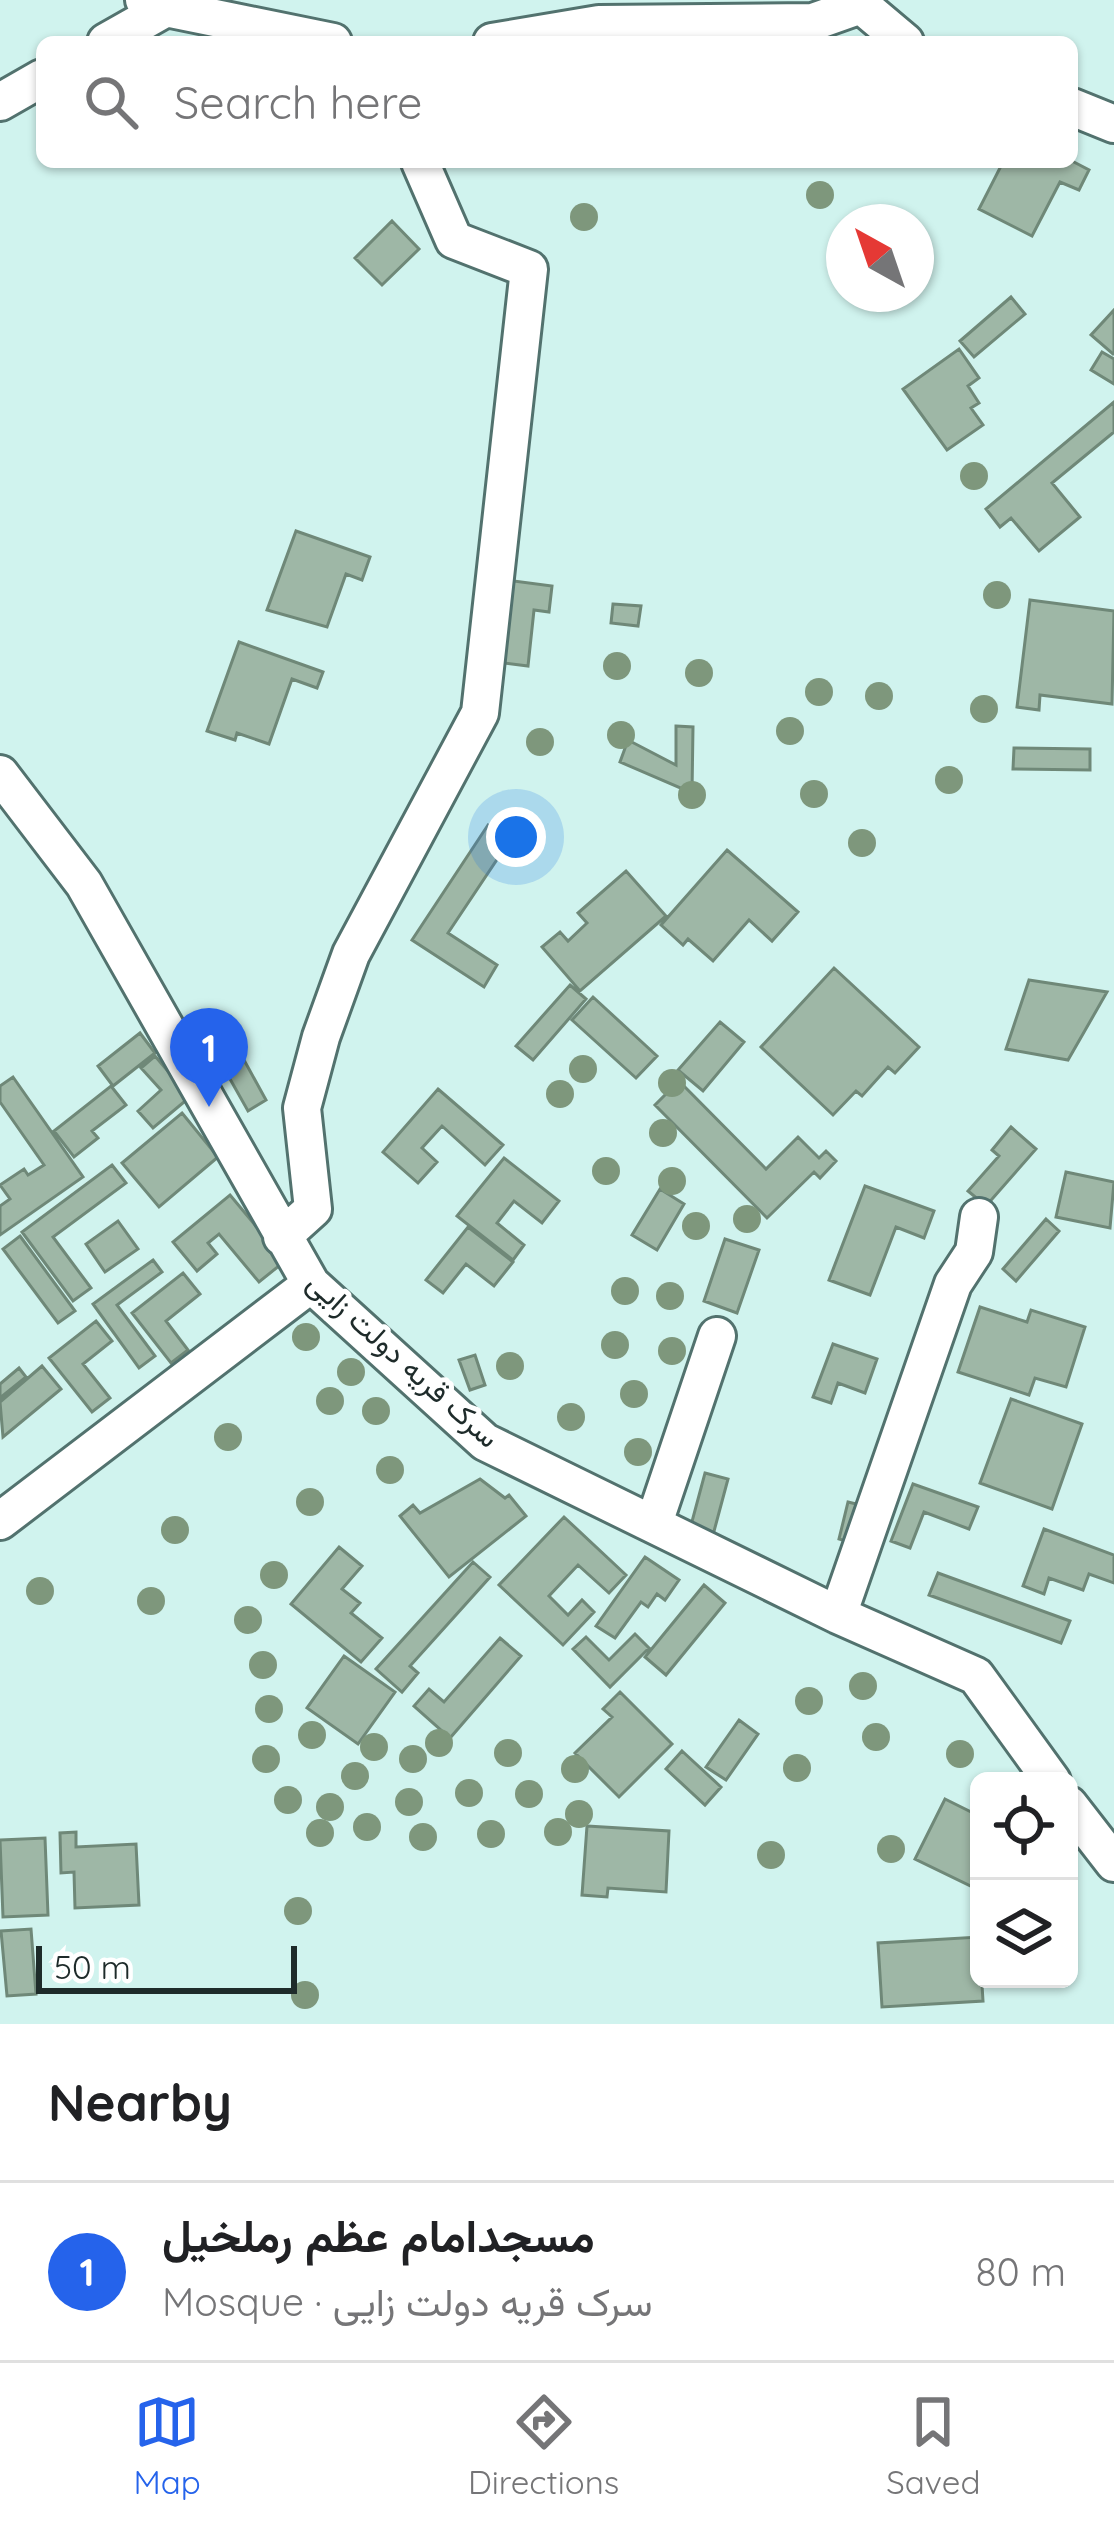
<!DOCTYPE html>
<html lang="en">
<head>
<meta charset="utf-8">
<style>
  :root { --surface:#fff; --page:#f2f2f2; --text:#202124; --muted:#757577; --line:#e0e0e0; --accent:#2563eb }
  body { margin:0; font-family:Quicksand,Vazirmatn,sans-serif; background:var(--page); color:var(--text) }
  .controls { position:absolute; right:36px; bottom:36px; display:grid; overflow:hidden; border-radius:18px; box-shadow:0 3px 9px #0004 }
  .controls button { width:108px; height:108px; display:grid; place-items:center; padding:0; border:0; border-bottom:3px solid var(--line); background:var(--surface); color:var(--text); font:60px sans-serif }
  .compass { position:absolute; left:826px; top:204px; width:108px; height:108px; border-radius:50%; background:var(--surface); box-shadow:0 3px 9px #0004; rotate:320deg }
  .scale { position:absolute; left:36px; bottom:30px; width:261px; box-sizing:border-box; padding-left:12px; border:6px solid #1e2b2a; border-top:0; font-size:33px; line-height:42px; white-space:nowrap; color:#1e2b2a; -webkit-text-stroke:9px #fff; paint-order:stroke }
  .you { position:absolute; left:516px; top:837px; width:42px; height:42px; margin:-30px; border:9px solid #fff; border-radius:50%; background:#1a73e8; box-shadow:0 0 0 18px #1a73e833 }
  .badge { display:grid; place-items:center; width:78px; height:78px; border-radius:50%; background:var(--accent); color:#fff; font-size:39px; font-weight:700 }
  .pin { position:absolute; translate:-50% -99px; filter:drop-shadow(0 3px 6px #0008) }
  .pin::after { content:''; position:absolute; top:63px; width:42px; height:36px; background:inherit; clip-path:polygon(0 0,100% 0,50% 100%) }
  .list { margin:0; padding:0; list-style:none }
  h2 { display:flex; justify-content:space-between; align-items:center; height:156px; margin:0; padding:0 48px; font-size:51px }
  h2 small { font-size:39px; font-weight:400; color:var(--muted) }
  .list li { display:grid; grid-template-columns:78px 1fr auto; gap:36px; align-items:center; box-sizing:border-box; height:180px; padding:0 48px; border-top:3px solid var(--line) }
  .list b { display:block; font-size:45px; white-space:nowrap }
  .list p { margin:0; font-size:39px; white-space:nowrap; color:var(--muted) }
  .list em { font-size:39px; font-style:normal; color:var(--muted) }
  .icon { flex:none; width:66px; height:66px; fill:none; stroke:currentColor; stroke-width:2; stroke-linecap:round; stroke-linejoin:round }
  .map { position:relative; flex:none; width:1114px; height:2024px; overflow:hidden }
  .search { position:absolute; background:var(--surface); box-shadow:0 3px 9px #0004; left:36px; right:36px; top:36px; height:132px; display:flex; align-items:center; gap:30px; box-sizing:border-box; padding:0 42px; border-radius:18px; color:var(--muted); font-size:45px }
  .sheet { height:336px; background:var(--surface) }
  nav { display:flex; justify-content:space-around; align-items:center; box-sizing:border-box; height:168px; border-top:3px solid var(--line); background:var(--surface); font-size:33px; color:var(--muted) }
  nav a { display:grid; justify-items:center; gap:6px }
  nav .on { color:var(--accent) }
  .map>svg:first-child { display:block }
  .building { fill:#9eb7a6; stroke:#6f8878; stroke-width:3 }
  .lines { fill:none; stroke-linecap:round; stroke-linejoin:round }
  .street-casing { stroke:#52726e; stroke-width:42 }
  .street { stroke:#fff; stroke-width:36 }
  .tree { fill:#7e977c }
  .labels { text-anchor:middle; stroke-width:10; stroke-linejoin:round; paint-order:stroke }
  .street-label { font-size:30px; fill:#1e2b2a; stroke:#fff }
</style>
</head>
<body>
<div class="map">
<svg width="1114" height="2024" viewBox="0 0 1114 2024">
  <rect width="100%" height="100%" fill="#d0f3ee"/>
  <path class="building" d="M1072,161L1089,170L1079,190L1060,182L1032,236L979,209L1003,162Z
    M392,221L419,249L382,285L355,258Z
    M1011,297L1025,314L974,357L960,341Z
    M1114,310V353L1113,354L1091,335Z
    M959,349L979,378L968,386L979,403L971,408L983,425L947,450L903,389Z
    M1102,352L1114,359V384L1091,370Z
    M1114,402V432L1052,483L1080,517L1039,551L1011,518L1000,527L986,509Z
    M296,531L370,557L362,580L346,574L327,627L267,610Z
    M506,580L552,586L549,612L534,610L528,666L496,662Z
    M1030,600L1114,611L1112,704L1040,695L1039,710L1017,707Z
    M613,604L641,606L638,626L611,623Z
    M239,642L323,672L317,688L292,679L269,744L237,733L235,740L207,731Z
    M676,726L693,727L692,793L620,762L628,740L676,765Z
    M1014,748L1090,749V770L1013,769Z
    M488,825L510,840L448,933L497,965L484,987L412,940Z
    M727,850L798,912L772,941L749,920L713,961L688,939L683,945L661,925Z
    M626,871L666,916L580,991L542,947L560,932L568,941L587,923L578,913Z
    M834,968L919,1047L895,1073L888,1067L862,1096L856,1091L833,1115L761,1047Z
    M1029,980L1107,992L1068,1060L1006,1049Z
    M570,985L586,999L533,1060L516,1046Z
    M593,997L657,1056L636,1078L572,1020Z
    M720,1022L744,1042L703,1091L678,1070Z
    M140,1033L155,1053L113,1086L98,1066Z
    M155,1056L190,1097L153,1128L138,1111L161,1090L141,1068Z
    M244,1060L266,1100L248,1111L225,1070Z
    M13,1077L83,1177L0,1235V1206L10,1199L0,1185L24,1169L28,1175L44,1165L0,1102V1086Z
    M679,1081L766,1169L798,1137L819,1158L826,1151L836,1161L820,1178L814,1172L767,1218L655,1105Z
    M111,1086L126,1105L92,1131L98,1138L74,1157L54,1131Z
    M438,1089L503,1145L485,1165L442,1126L422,1148L437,1162L418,1183L383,1152Z
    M182,1113L218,1157L159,1207L122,1163Z
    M1011,1127L1036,1149L986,1206L968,1191L999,1156L992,1150Z
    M504,1158L559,1201L542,1223L514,1201L497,1223L524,1245L513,1260L457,1216Z
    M112,1165L126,1183L53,1237L91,1288L73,1301L22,1232Z
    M1066,1172L1114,1182L1110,1228L1056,1217Z
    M865,1186L934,1211L924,1238L896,1227L870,1295L829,1280Z
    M660,1189L684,1204L657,1250L632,1235Z
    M230,1195L285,1261L259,1282L219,1234L208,1243L217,1254L197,1271L173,1242Z
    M1046,1219L1059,1231L1016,1281L1003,1269Z
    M118,1221L138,1249L105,1272L86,1244Z
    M468,1227L513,1262L494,1286L466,1264L443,1293L426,1280Z
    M20,1236L75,1311L58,1323L3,1249Z
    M725,1239L759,1250L737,1313L704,1301Z
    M153,1260L162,1272L117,1305L155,1356L139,1368L93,1304Z
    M183,1273L200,1294L166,1321L188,1350L171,1363L132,1313Z
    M980,1307L1027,1322L1031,1310L1085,1327L1066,1387L1035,1378L1029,1395L958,1372Z
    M96,1321L112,1341L83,1364L110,1398L92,1412L49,1358Z
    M833,1344L877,1359L865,1393L838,1383L831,1403L813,1397Z
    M475,1355L485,1385L470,1390L459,1360Z
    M42,1366L61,1389L3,1437L0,1402Z
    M19,1368L26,1377L0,1398V1384Z
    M1011,1399L1082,1424L1052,1509L980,1483Z
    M705,1473L728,1479L713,1535L690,1529Z
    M480,1479L505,1498L509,1495L526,1516L449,1577L400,1516L413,1505L420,1513Z
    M913,1484L978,1507L969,1529L924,1512L910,1548L891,1541Z
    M848,1502L869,1507L859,1545L839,1539Z
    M564,1517L626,1575L609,1593L578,1565L549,1596L568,1615L582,1600L594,1612L563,1645L499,1585Z
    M1044,1529L1114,1555V1583L1089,1574L1083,1590L1049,1578L1044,1594L1023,1586Z
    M339,1547L362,1566L342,1589L360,1603L351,1613L382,1638L361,1662L291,1604Z
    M645,1557L679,1580L665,1600L657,1594L648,1607L641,1602L615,1638L596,1626Z
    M473,1562L490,1577L410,1666L418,1673L402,1692L376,1669Z
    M938,1573L1070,1621L1061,1643L929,1595Z
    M704,1585L725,1603L666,1675L645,1657Z
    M635,1634L649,1648L610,1687L573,1649L586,1637L609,1660Z
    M500,1638L521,1656L450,1738L414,1706L429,1689L444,1702Z
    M344,1656L395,1692L358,1744L307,1708Z
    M620,1692L672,1744L619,1797L575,1753L612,1717L603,1709Z
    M739,1720L758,1734L726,1780L706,1767Z
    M682,1751L721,1787L705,1805L666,1769Z
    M945,1799L979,1816V1890L915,1859Z
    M587,1826L669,1831L666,1892L608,1888L607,1897L582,1895Z
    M76,1832V1847L136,1844L139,1905L75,1908L74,1872L61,1873L60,1833Z
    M45,1838L48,1915L3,1917L0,1840Z
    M31,1929L36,1994L7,1996L1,1931Z
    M979,1937L983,2001L882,2007L878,1943Z"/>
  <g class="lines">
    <defs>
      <path id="street" d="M166,8L333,42
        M106,42L166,8L144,0
        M492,42L599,24L813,22L861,5L905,42
        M0,102L42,78
        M1072,107L1114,124
        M0,774L84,884L311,1284L485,1442L838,1615L976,1676L1052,1781
        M282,1237L313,1209L302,1108L321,1037L351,954L480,713L529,269L454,240L420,162
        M0,1521L311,1284
        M654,1523L717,1336
        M838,1615L953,1284L974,1252L979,1217
        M1069,1805L1114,1863"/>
    </defs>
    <use href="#street" class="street-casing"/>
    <use href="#street" class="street"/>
  </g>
  <g class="tree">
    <circle cx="820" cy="195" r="14"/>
    <circle cx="584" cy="217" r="14"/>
    <circle cx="974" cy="476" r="14"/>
    <circle cx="997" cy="595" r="14"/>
    <circle cx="617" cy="666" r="14"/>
    <circle cx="699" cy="673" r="14"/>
    <circle cx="819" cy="692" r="14"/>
    <circle cx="879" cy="696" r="14"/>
    <circle cx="984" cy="709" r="14"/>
    <circle cx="790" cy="731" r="14"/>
    <circle cx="621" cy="735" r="14"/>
    <circle cx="540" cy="742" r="14"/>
    <circle cx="949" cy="780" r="14"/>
    <circle cx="814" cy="794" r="14"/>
    <circle cx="692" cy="795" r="14"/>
    <circle cx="862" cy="843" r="14"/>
    <circle cx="583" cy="1069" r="14"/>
    <circle cx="672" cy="1083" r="14"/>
    <circle cx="560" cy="1094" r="14"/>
    <circle cx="663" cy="1133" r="14"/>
    <circle cx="606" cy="1171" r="14"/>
    <circle cx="672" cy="1181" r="14"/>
    <circle cx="747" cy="1219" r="14"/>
    <circle cx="696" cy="1226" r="14"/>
    <circle cx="625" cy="1291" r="14"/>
    <circle cx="670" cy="1296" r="14"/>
    <circle cx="306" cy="1337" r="14"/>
    <circle cx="615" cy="1345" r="14"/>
    <circle cx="672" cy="1351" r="14"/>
    <circle cx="510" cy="1366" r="14"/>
    <circle cx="351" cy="1372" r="14"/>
    <circle cx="634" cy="1394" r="14"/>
    <circle cx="330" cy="1401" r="14"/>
    <circle cx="376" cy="1411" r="14"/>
    <circle cx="571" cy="1417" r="14"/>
    <circle cx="228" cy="1437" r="14"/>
    <circle cx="638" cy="1452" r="14"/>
    <circle cx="390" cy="1470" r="14"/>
    <circle cx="310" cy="1502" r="14"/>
    <circle cx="175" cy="1530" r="14"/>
    <circle cx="274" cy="1575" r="14"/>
    <circle cx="40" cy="1591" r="14"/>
    <circle cx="151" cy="1601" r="14"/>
    <circle cx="248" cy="1620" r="14"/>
    <circle cx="263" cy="1665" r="14"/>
    <circle cx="863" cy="1686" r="14"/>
    <circle cx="809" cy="1701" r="14"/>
    <circle cx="269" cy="1709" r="14"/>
    <circle cx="312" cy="1735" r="14"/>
    <circle cx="876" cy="1737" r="14"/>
    <circle cx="439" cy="1743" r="14"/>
    <circle cx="374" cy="1747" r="14"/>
    <circle cx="508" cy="1753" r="14"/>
    <circle cx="960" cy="1754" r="14"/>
    <circle cx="266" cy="1759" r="14"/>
    <circle cx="413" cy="1759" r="14"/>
    <circle cx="797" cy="1768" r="14"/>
    <circle cx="575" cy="1769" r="14"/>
    <circle cx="355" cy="1776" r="14"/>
    <circle cx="469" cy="1793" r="14"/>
    <circle cx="529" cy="1794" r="14"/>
    <circle cx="288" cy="1800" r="14"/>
    <circle cx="409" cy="1802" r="14"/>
    <circle cx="330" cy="1807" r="14"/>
    <circle cx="579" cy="1814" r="14"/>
    <circle cx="367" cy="1827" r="14"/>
    <circle cx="558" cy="1832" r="14"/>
    <circle cx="320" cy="1833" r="14"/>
    <circle cx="491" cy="1834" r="14"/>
    <circle cx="423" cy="1837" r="14"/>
    <circle cx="891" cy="1849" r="14"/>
    <circle cx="771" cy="1855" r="14"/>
    <circle cx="298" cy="1911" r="14"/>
    <circle cx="305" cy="1995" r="14"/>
  </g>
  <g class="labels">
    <g class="street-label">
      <text transform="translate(403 1360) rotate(42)" y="10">سرک قریه دولت زایی</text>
    </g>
  </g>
</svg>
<div class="controls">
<button><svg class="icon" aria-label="locate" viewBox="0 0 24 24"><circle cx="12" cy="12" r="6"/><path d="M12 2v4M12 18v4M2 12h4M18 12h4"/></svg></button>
<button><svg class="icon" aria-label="layers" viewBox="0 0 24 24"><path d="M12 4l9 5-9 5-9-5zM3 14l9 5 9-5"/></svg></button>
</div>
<svg class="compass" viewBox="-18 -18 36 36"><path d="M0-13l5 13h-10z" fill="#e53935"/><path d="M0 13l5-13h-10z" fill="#757577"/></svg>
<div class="scale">50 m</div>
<div class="you"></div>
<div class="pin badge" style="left:209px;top:1107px">1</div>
<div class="search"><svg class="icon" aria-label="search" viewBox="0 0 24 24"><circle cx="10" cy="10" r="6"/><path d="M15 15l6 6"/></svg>Search here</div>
</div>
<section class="sheet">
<h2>Nearby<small></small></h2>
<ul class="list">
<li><span class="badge">1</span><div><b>مسجدامام عظم رملخیل</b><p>Mosque · سرک قریه دولت زایی</p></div><em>80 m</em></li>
</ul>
</section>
<nav>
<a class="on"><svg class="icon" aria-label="map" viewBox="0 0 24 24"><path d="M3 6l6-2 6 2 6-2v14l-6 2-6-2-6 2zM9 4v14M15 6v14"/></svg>Map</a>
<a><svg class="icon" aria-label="directions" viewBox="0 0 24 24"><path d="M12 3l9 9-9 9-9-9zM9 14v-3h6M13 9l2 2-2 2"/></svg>Directions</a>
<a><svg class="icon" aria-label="saved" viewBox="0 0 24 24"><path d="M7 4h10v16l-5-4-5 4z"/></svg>Saved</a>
</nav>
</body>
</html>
